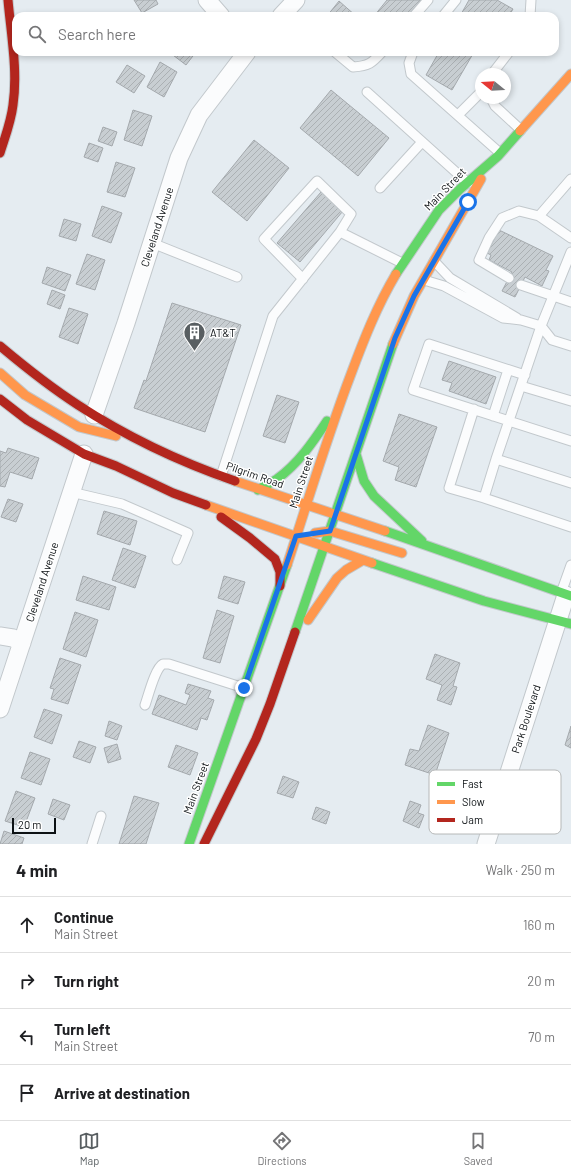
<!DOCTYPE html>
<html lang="en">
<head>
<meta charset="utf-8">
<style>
  :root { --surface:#fff; --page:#f6f6f6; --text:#202124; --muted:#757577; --line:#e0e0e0; --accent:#585e61 }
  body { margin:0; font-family:Barlow,sans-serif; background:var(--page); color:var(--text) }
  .compass { position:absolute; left:475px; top:68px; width:36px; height:36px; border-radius:50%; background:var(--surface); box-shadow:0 2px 6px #0003; rotate:288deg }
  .scale { position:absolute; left:12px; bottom:10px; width:44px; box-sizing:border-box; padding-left:4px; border:2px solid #0c1114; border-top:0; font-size:11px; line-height:14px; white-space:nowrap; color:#0c1114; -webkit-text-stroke:3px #fff; paint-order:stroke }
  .stop { position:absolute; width:12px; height:12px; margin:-9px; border:3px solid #1a73e8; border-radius:50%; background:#fff }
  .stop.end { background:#1a73e8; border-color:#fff; box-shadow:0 1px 4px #0008 }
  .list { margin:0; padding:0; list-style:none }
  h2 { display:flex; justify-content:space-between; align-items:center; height:52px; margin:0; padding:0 16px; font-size:17px }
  h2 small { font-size:13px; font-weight:400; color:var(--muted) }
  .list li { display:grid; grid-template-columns:26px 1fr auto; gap:12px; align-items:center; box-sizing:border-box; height:56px; padding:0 16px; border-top:1px solid var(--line) }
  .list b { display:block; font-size:15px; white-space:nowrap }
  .list p { margin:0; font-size:13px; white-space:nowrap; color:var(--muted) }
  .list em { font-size:13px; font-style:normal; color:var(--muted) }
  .icon { flex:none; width:22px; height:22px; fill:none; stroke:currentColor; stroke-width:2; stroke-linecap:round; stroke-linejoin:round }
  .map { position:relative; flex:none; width:571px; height:844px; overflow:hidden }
  .search { position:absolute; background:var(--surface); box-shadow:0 2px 6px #0003; left:12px; right:12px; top:12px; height:44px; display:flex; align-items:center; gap:10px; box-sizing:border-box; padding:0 14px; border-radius:12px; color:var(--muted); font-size:15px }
  .sheet { height:276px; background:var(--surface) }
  nav { display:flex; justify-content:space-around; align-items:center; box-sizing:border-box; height:56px; border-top:1px solid var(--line); background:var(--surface); font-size:11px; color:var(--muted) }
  nav a { display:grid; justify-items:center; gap:2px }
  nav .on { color:var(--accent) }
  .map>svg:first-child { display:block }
  .building { fill:url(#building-hatch); stroke:#a4a9ad }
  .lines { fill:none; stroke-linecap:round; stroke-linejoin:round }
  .lane-casing { stroke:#c2c8cc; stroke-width:11 }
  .street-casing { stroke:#c2c8cc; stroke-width:19 }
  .fast-casing { stroke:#c2c8cc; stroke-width:11 }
  .slow-casing { stroke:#c2c8cc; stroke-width:11 }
  .jam-casing { stroke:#c2c8cc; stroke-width:11 }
  .lane { stroke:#fbfcfd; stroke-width:9 }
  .street { stroke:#fbfcfd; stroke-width:17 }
  .fast { stroke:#63d668; stroke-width:9 }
  .slow { stroke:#ff974d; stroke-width:9 }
  .jam { stroke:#b3261e; stroke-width:9 }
  .route { stroke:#1a73e8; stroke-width:5 }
  .labels { text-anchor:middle; stroke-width:3; stroke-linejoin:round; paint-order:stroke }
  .street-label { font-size:11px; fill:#0c1114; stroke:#fff }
  .poi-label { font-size:11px; fill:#0c1114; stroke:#fff; text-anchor:start }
  .key { fill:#fff; stroke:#b6b8b8; stroke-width:1 }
  .key-label { font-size:11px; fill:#0c1114 }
</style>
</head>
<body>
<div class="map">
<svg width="571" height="844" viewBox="0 0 571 844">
  <defs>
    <pattern id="building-hatch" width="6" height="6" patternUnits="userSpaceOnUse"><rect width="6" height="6" fill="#c8ced2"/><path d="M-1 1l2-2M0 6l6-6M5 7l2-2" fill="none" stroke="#abb0b3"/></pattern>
  </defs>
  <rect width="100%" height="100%" fill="#e5ecf1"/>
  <path class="building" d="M134,0H156L158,4L142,13Z
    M387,0H421L408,16H374Z
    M469,0H497L513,9L509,16H460Z
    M339,1L356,16H327Z
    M169,52H196L186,65Z
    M439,52H474L452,90L426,75Z
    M160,62L177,72L164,97L147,87Z
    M127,65L145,76L134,93L116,82Z
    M331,90L389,138L358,176L300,128Z
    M133,110L152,116L142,146L124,140Z
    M103,127L117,132L112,146L98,141Z
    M254,140L289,168L247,221L212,192Z
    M89,143L103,148L98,162L84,157Z
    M116,162L135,168L125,197L107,192Z
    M321,192L343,211L300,262L277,243Z
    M102,206L122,213L111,243L92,236Z
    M64,219L81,224L76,241L59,236Z
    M499,230L553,256L546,270L549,271L542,286L525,277L515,297L502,291L512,272L489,260L491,255L487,253Z
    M87,254L105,260L95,290L76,284Z
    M47,267L71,275L65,291L42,283Z
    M52,290L65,295L60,309L47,304Z
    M172,303L241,325L205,432L134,408L144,380L146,381Z
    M69,308L88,314L78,344L59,337Z
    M449,361L496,377L486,404L449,391L452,383L442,380Z
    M277,395L299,402L285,443L263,436Z
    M399,414L437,427L416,487L395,480L399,467L383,461Z
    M8,448L39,458L32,479L10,472L5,487L0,486V451L6,453Z
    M8,499L23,504L16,522L1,517Z
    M104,511L137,521L130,545L97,534Z
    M123,548L146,556L135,588L112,580Z
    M83,576L116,587L109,610L76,600Z
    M224,576L245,582L238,604L218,598Z
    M217,610L234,616L220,663L203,658Z
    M75,612L98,620L86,657L63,649Z
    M435,654L460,663L453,686L457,687L451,705L437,700L442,685L426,679Z
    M60,658L81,665L68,704L51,699L54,689L50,688Z
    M188,684L211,691L208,698L214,700L207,720L201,718L197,730L152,714L159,695L186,705L190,695L185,693Z
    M44,709L62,715L52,744L34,737Z
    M109,721L122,726L117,740L105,736Z
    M428,725L449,733L435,775L405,765L410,749L419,751Z
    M571,726V748L565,745Z
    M79,741L96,747L90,763L73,757Z
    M117,744L121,759L108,763L104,748Z
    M176,745L198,753L190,775L168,767Z
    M30,752L50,759L41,785L21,778Z
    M283,776L299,782L293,798L277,793Z
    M16,791L35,798L24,827L5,821Z
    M134,796L159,803L146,844H119Z
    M53,799L70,805L64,820L48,814Z
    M410,801L421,805L418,813L424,815L419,828L403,821Z
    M316,807L330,812L326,824L312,819Z
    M4,831L24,838L22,844H0Z"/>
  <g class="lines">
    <defs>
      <path id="lane" d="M414,16L428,0
        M443,16L456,0
        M530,16L531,0
        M335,52L353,67C369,66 372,63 382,52
        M413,52L409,63L411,74L500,153
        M492,74L509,52
        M367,92L468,183
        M491,98L495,106L521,130
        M458,115L481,92
        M571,179L539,216L571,238
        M380,188L422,142
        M152,243L237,277
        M434,261L450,278L517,318
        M509,278L479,260L489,238L502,218L519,211L539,216
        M303,279L264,239L317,181L351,214L340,232
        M424,280L444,286L503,318L521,320L541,326L552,340L571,346
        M521,285L571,302
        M525,375L429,344L413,390L571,441
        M521,386L571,401
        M474,409L449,488L484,498
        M493,416L508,370
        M496,459L541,326L571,252
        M221,476L273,316L340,232L402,263
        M571,483L496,459L484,498L571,527
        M71,492L122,504L188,533L177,560
        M561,593L571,565
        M145,705C148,697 155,668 163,664C165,664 167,664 169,664L244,688
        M92,844L101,816"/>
      <path id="street" d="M207,0L221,16
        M281,16L296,0
        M94,415L126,323L179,158L199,115L247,52
        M0,636L13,638L22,643
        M0,709L84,454
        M486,844L566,595"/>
      <path id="fast" d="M396,274L439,210L460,189L498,156L520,131
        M356,454L364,481L374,496L422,541
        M258,490C264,486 271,483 277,479C298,464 313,442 327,421
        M385,531L571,596
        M372,563L484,601L571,624
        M295,632L393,344
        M189,844L287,565"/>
      <path id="slow" d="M520,131L571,74
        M393,344L414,296L481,179
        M0,373L25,395L79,427L116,436
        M235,481L385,531
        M206,505L372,563
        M315,533L330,531L402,553
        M287,565C308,501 327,437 351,374C364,339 377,306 396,274
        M308,620L337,578L346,570L363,560"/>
      <path id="jam" d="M0,153C5,137 11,122 13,105C18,71 11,34 8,0
        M0,346C25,367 50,387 78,405C127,437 180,462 235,481
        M0,399L27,420L84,454L116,466L173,493L206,505
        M221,517L250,538L275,559L280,572V586
        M204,844L256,739L270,704L295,632"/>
    </defs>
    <use href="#lane" class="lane-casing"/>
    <use href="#street" class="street-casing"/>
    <use href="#fast" class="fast-casing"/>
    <use href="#slow" class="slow-casing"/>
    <use href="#jam" class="jam-casing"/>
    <use href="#lane" class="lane"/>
    <use href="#street" class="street"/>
    <use href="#fast" class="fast"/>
    <use href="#slow" class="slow"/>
    <use href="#jam" class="jam"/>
  </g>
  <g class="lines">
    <path class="route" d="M244,688L296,536L330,531L395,338L414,296L468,202"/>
  </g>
  <defs>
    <symbol id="building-pin" viewBox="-11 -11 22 30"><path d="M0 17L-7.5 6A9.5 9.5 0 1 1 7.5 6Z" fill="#585e61" stroke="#fff"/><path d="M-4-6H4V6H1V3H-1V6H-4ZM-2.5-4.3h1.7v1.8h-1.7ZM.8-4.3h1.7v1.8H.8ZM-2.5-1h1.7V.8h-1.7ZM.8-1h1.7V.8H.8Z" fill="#fff"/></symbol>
  </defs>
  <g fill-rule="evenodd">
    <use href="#building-pin" x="182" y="320" width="25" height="34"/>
  </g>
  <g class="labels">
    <g class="street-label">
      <text transform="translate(445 189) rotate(-46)" y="4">Main Street</text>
      <text transform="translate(157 227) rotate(-72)" y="4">Cleveland Avenue</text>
      <text transform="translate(255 475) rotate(19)" y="4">Pilgrim Road</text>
      <text transform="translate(301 482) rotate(-72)" y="4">Main Street</text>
      <text transform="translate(42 582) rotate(-72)" y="4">Cleveland Avenue</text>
      <text transform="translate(526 719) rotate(-72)" y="4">Park Boulevard</text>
      <text transform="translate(196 788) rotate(-70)" y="4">Main Street</text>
    </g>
    <g class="poi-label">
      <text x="210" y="337">AT&amp;T</text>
    </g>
  </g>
  <rect x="429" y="770" width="132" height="64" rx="6" class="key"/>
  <rect x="437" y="782" width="18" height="4" fill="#63d668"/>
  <rect x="437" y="800" width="18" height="4" fill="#ff974d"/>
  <rect x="437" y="818" width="18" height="4" fill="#b3261e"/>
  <g class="key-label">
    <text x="462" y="788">Fast</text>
    <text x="462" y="806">Slow</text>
    <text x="462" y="824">Jam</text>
  </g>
</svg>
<svg class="compass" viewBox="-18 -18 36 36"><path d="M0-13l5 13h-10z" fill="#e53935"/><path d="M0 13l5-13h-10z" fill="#757577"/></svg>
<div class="scale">20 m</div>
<div class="stop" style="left:468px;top:202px"></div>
<div class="stop end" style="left:244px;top:688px"></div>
<div class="search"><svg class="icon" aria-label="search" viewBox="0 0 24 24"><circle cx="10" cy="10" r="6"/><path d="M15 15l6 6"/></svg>Search here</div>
</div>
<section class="sheet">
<h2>4 min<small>Walk · 250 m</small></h2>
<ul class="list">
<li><svg class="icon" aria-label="ahead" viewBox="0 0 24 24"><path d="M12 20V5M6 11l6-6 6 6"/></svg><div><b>Continue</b><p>Main Street</p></div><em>160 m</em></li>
<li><svg class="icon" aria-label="right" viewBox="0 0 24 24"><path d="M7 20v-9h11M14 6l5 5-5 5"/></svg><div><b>Turn right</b></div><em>20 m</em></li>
<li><svg class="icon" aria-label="left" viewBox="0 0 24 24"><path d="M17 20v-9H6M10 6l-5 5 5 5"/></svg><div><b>Turn left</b><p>Main Street</p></div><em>70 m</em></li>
<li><svg class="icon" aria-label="arrive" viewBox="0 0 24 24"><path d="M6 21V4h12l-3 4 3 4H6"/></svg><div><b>Arrive at destination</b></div></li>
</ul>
</section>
<nav>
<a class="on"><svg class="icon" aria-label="map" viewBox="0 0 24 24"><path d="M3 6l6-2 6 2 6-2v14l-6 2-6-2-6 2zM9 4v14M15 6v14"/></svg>Map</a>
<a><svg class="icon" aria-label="directions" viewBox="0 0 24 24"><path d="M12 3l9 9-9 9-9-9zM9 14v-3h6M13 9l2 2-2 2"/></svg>Directions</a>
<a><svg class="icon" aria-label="saved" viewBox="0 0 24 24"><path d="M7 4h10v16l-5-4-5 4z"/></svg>Saved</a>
</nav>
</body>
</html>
